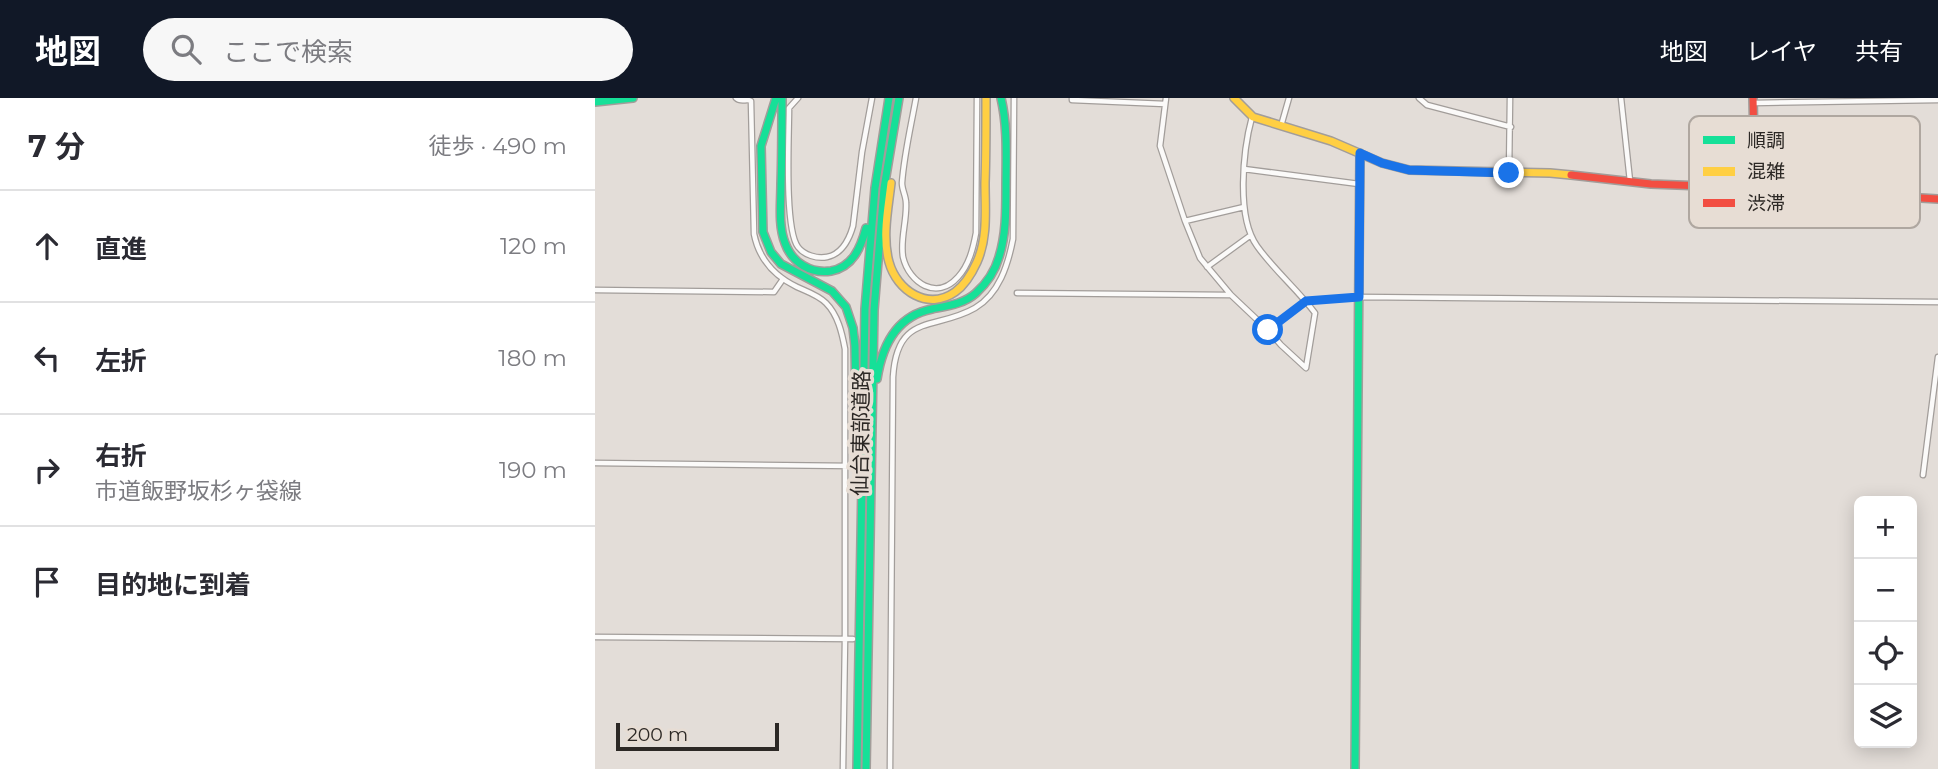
<!DOCTYPE html>
<html lang="ja">
<head>
<meta charset="utf-8">
<style>
  :root { --surface:#fff; --page:#f7f7f7; --text:#2b2b33; --muted:#7c7c81; --line:#e1e1e2; --accent:#111827 }
  body { margin:0; font-family:Montserrat,"Noto Sans JP",sans-serif; background:var(--page); color:var(--text) }
  .controls { position:absolute; right:21px; bottom:21px; display:grid; overflow:hidden; border-radius:10px; box-shadow:0 4px 18px #0003 }
  .controls button { width:63px; height:63px; display:grid; place-items:center; padding:0; border:0; border-bottom:2px solid var(--line); background:var(--surface); color:var(--text); font:35px sans-serif }
  .scale { position:absolute; left:21px; bottom:18px; width:163px; box-sizing:border-box; padding-left:7px; border:4px solid #2c2825; border-top:0; font-size:19px; line-height:24px; white-space:nowrap; color:#2c2825; -webkit-text-stroke:5px #e7ddd4; paint-order:stroke }
  .stop { position:absolute; width:21px; height:21px; margin:-16px; border:5px solid #1a73e8; border-radius:50%; background:#fff }
  .stop.end { background:#1a73e8; border-color:#fff; box-shadow:0 2px 7px #0008 }
  .list { margin:0; padding:0; list-style:none }
  h2 { display:flex; justify-content:space-between; align-items:center; height:91px; margin:0; padding:0 28px; font-size:30px }
  h2 small { font-size:23px; font-weight:400; color:var(--muted) }
  .list li { display:grid; grid-template-columns:46px 1fr auto; gap:21px; align-items:center; box-sizing:border-box; height:112px; padding:0 28px; border-top:2px solid var(--line) }
  .list b { display:block; font-size:26px; white-space:nowrap }
  .list p { margin:0; font-size:23px; white-space:nowrap; color:var(--muted) }
  .list em { font-size:23px; font-style:normal; color:var(--muted) }
  .icon { flex:none; width:38px; height:38px; fill:none; stroke:currentColor; stroke-width:2; stroke-linecap:round; stroke-linejoin:round }
  .map { position:relative; flex:none; width:1343px; height:671px; overflow:hidden }
  header { display:flex; align-items:center; gap:42px; box-sizing:border-box; height:98px; padding:0 35px; background:var(--accent); color:#fff }
  header strong { font-size:33px }
  nav { display:flex; gap:38px; margin-inline-start:auto; font-size:24px }
  .search { width:490px; height:63px; background:var(--page); display:flex; align-items:center; gap:18px; box-sizing:border-box; padding:0 24px; border-radius:38px; color:var(--muted); font-size:26px }
  main { display:flex }
  aside { flex:1; background:var(--surface) }
  .map>svg:first-child { display:block }
  .lines { fill:none; stroke-linecap:round; stroke-linejoin:round }
  .street-casing { stroke:#a29d9a; stroke-width:7 }
  .fast-casing { stroke:#a29d9a; stroke-width:10 }
  .slow-casing { stroke:#a29d9a; stroke-width:10 }
  .jam-casing { stroke:#a29d9a; stroke-width:10 }
  .street { stroke:#fbfaf9; stroke-width:4.5 }
  .fast { stroke:#16e098; stroke-width:7 }
  .slow { stroke:#ffcf43; stroke-width:7 }
  .jam { stroke:#f24e42; stroke-width:7 }
  .route { stroke:#1a73e8; stroke-width:9 }
  .labels { text-anchor:middle; stroke-width:7; stroke-linejoin:round; paint-order:stroke }
  .street-label { font-size:21px; fill:#2c2825; stroke:#e7ddd4 }
  .key { fill:#e7ddd4; stroke:#afa7a0; stroke-width:2 }
  .key-label { font-size:19px; fill:#2c2825 }
</style>
</head>
<body>
<header>
<strong>地図</strong>
<div class="search"><svg class="icon" aria-label="search" viewBox="0 0 24 24"><circle cx="10" cy="10" r="6"/><path d="M15 15l6 6"/></svg>ここで検索</div>
<nav><a>地図</a><a>レイヤ</a><a>共有</a></nav>
</header>
<main>
<aside>
<h2>7 分<small>徒歩 · 490 m</small></h2>
<ul class="list">
<li><svg class="icon" aria-label="ahead" viewBox="0 0 24 24"><path d="M12 20V5M6 11l6-6 6 6"/></svg><div><b>直進</b></div><em>120 m</em></li>
<li><svg class="icon" aria-label="left" viewBox="0 0 24 24"><path d="M17 20v-9H6M10 6l-5 5 5 5"/></svg><div><b>左折</b></div><em>180 m</em></li>
<li><svg class="icon" aria-label="right" viewBox="0 0 24 24"><path d="M7 20v-9h11M14 6l5 5-5 5"/></svg><div><b>右折</b><p>市道飯野坂杉ヶ袋線</p></div><em>190 m</em></li>
<li><svg class="icon" aria-label="arrive" viewBox="0 0 24 24"><path d="M6 21V4h12l-3 4 3 4H6"/></svg><div><b>目的地に到着</b></div></li>
</ul>
</aside>
<div class="map">
<svg width="1343" height="671" viewBox="0 0 1343 671">
  <rect width="100%" height="100%" fill="#e3ddd8"/>
  <g class="lines">
    <defs>
      <path id="street" d="M141,0C146,5 152,0 156,3L159,136C164,161 179,178 202,189C213,194 223,197 231,205C243,217 247,235 250,251V541L248,671
        M203,0L194,10C194,37 189,130 203,149C209,157 222,161 232,159C247,156 254,142 258,128L267,54L277,0
        M321,0C316,28 309,57 307,85C307,92 311,98 311,105C312,123 305,141 308,159C314,185 342,203 363,179C374,167 378,151 381,135L382,0
        M477,0V2L570,6
        M571,0L565,48L590,123L605,160L636,197L673,232L686,247L711,270L720,215C702,191 679,172 662,148C641,119 648,52 657,19
        M824,0L832,7L916,29
        M1026,0L1035,83
        M1159,5L1343,2
        M686,28L694,0
        M649,71L764,86
        M914,75L915,0
        M590,123L649,109
        M612,169L656,137
        M0,192L179,194L188,181
        M422,195L634,197
        M673,232L711,203L764,199L1343,204
        M0,365L258,368
        M1328,377L1343,259
        M0,539L258,541
        M295,671L298,279C302,214 340,233 380,210C404,196 413,167 418,141L419,0"/>
      <path id="fast" d="M181,0L166,48L168,134L176,154L186,166L237,193L251,209L258,230L260,248L261,305
        M187,0C187,29 187,57 186,86C186,105 183,127 190,145C197,165 216,176 236,173C258,169 266,149 271,130
        M0,4L38,0
        M282,281C287,248 301,218 337,211C352,208 369,206 381,195C392,185 400,173 404,159C411,137 411,113 411,90C411,60 413,30 406,0
        M262,671L270,211L280,90L294,0
        M271,671L279,212L289,90L304,0
        M760,671L764,165"/>
      <path id="slow" d="M639,0L658,19L736,43L787,65L814,72L955,75L976,77
        M296,85C293,111 287,139 294,164C302,193 333,213 360,194C370,187 377,175 382,164C393,139 390,112 390,85C391,57 391,28 391,0
        M764,165L765,55"/>
      <path id="jam" d="M1158,0L1160,90
        M976,77L1056,86L1160,90L1343,101"/>
    </defs>
    <use href="#street" class="street-casing"/>
    <use href="#fast" class="fast-casing"/>
    <use href="#slow" class="slow-casing"/>
    <use href="#jam" class="jam-casing"/>
    <use href="#street" class="street"/>
    <use href="#fast" class="fast"/>
    <use href="#slow" class="slow"/>
    <use href="#jam" class="jam"/>
  </g>
  <g class="lines">
    <path class="route" d="M673,232L711,203L764,199L765,55L787,65L814,72L914,75"/>
  </g>
  <g class="labels">
    <g class="street-label">
      <text transform="translate(266 335) rotate(-89)" y="7">仙台東部道路</text>
    </g>
  </g>
  <rect x="1094" y="18" width="231" height="112" rx="10" class="key"/>
  <rect x="1108" y="38" width="32" height="8" fill="#16e098"/>
  <rect x="1108" y="69" width="32" height="9" fill="#ffcf43"/>
  <rect x="1108" y="101" width="32" height="8" fill="#f24e42"/>
  <g class="key-label">
    <text x="1152" y="49">順調</text>
    <text x="1152" y="80">混雑</text>
    <text x="1152" y="112">渋滞</text>
  </g>
</svg>
<div class="controls">
<button>+</button>
<button>−</button>
<button><svg class="icon" aria-label="locate" viewBox="0 0 24 24"><circle cx="12" cy="12" r="6"/><path d="M12 2v4M12 18v4M2 12h4M18 12h4"/></svg></button>
<button><svg class="icon" aria-label="layers" viewBox="0 0 24 24"><path d="M12 4l9 5-9 5-9-5zM3 14l9 5 9-5"/></svg></button>
</div>
<div class="scale">200 m</div>
<div class="stop" style="left:673px;top:232px"></div>
<div class="stop end" style="left:914px;top:75px"></div>
</div>
</main>
</body>
</html>
